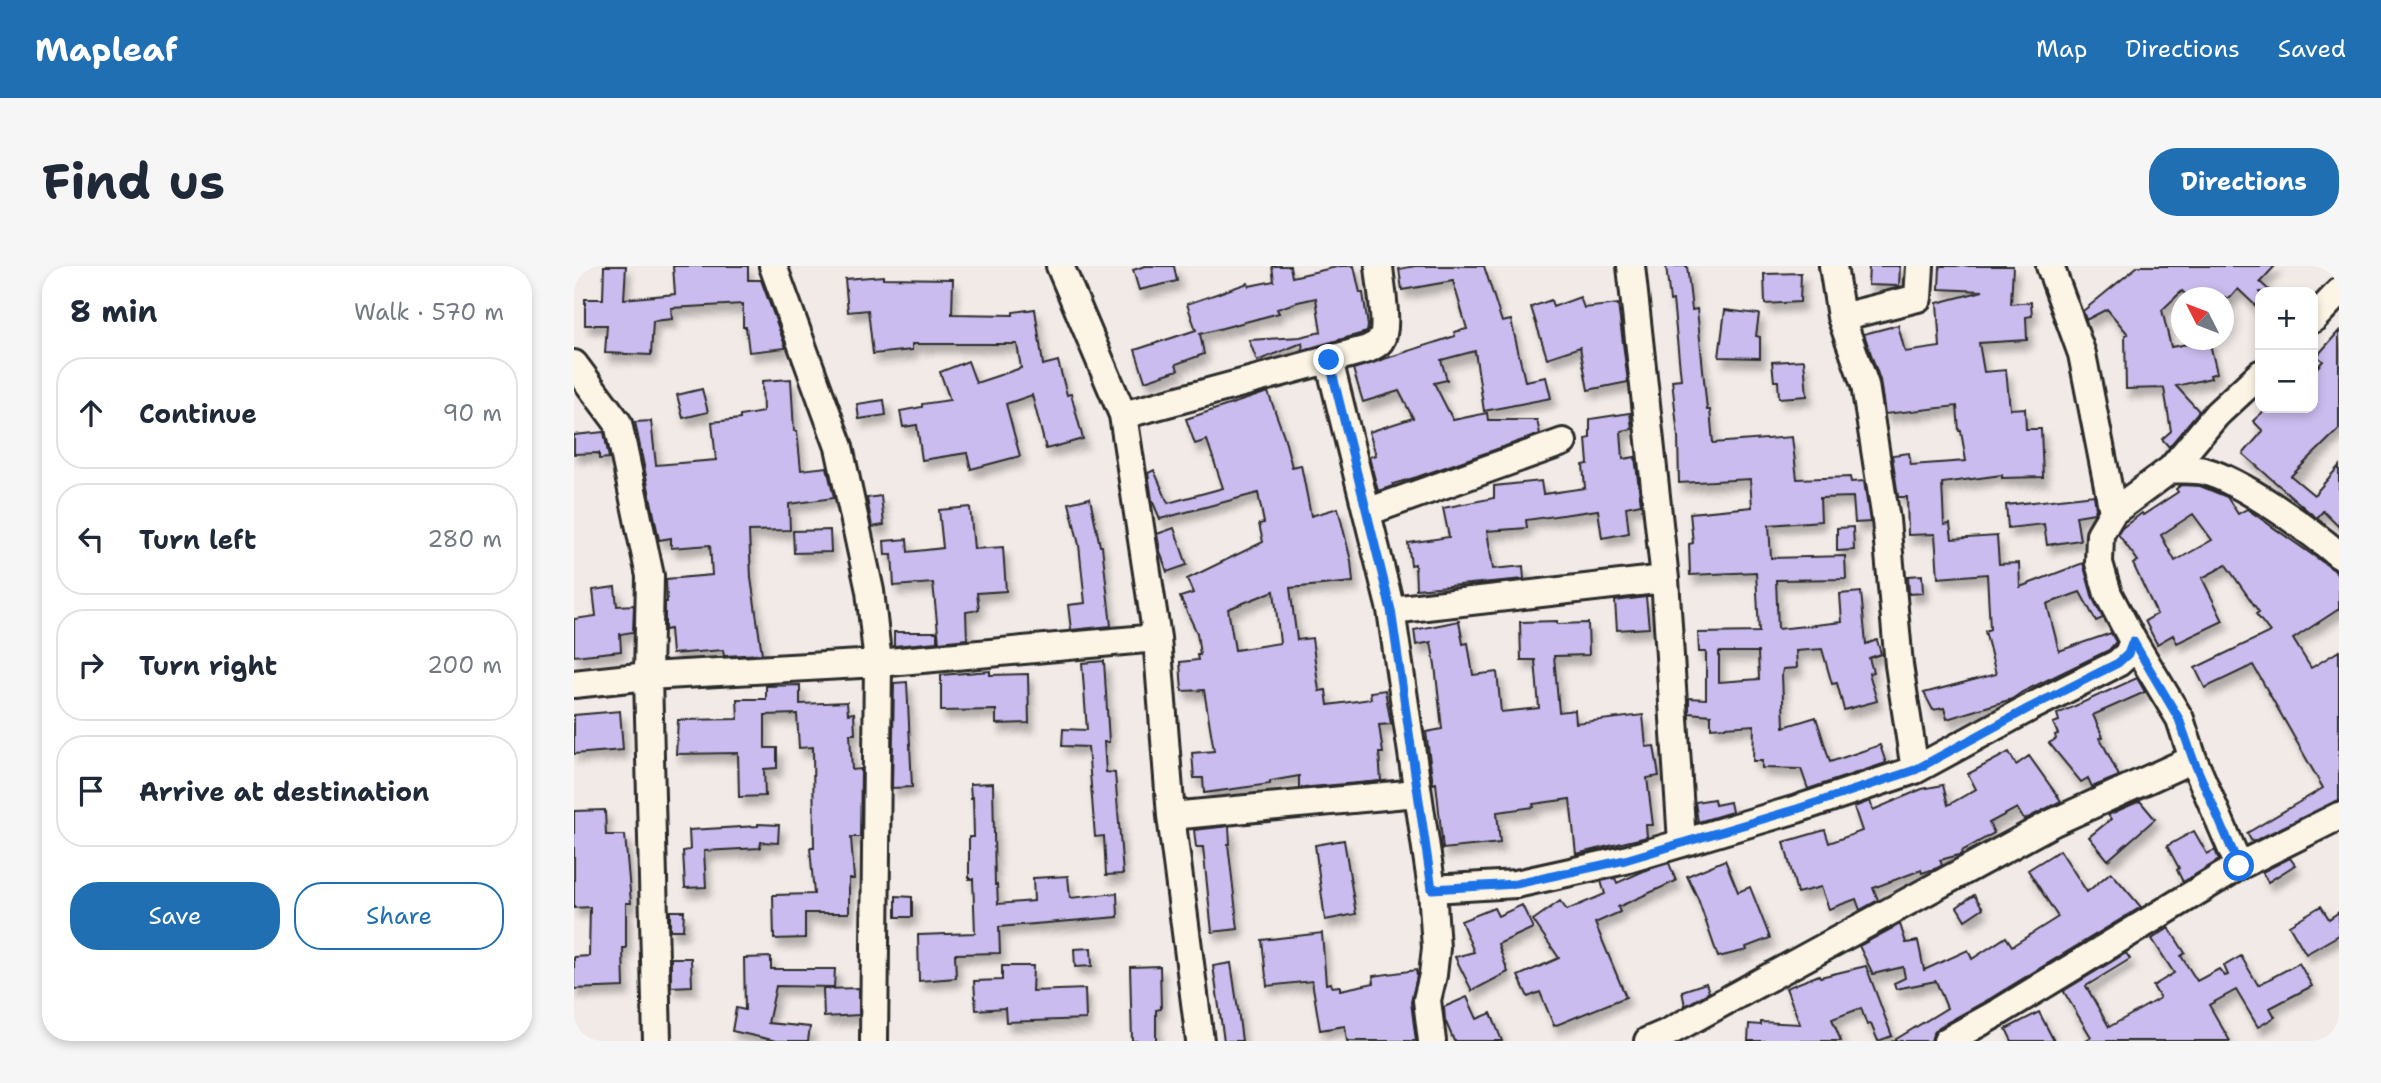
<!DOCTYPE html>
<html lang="en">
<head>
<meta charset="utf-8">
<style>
  :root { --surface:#fff; --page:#f6f6f7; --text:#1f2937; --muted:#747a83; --line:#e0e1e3; --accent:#1f6fb2 }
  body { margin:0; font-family:"Shantell Sans",sans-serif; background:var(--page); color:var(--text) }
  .controls { position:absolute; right:21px; top:21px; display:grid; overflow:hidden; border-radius:14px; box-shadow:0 4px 10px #0003 }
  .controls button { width:63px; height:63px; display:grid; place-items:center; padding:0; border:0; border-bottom:2px solid var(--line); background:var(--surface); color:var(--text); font:35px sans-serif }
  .compass { position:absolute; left:1597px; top:21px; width:63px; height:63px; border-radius:50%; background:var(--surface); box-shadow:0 4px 10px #0003; rotate:312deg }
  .stop { position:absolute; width:21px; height:21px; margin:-16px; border:5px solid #1a73e8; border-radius:50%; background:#fff }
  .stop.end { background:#1a73e8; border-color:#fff; box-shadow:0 2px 7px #0008 }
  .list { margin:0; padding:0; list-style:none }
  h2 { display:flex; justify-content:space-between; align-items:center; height:91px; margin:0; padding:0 28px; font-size:30px }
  h2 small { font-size:23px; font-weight:400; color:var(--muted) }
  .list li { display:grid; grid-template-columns:46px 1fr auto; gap:21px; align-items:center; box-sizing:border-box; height:112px; margin:0 14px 14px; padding:0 14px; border:2px solid var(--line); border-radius:28px }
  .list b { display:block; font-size:26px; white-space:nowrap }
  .list em { font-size:23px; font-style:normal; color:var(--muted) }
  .actions { display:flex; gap:14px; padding:21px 28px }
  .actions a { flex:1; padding:16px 0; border:2px solid var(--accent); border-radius:28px; text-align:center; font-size:24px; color:var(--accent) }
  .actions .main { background:var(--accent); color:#fff }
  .icon { flex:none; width:38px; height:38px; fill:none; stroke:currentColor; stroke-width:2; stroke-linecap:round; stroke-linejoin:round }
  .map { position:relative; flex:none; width:1765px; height:775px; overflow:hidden; border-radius:28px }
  header { display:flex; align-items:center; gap:42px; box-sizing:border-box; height:98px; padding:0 35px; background:var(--accent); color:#fff }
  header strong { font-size:33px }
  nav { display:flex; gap:38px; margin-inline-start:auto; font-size:24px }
  .intro { display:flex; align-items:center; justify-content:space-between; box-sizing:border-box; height:168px; padding:0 42px }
  h1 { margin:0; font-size:49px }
  .button { padding:18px 32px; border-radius:28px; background:var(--accent); color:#fff; font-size:24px; font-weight:700 }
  main { display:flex; gap:42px; padding:0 42px }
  aside { flex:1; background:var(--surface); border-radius:28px; box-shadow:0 4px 10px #0003 }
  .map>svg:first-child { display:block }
  .building { fill:#cabcee; stroke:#2b2b2b; stroke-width:2; fill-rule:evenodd; filter:url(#shadow) }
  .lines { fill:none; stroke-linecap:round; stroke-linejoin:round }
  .minor-casing { stroke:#2b2b2b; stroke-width:32 }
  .minor { stroke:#fcf5e5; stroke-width:26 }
  .route { stroke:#1a73e8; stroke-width:9 }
</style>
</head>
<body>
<header>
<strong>Mapleaf</strong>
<nav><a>Map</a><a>Directions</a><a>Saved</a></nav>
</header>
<div class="intro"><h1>Find us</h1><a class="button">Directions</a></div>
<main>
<aside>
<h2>8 min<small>Walk · 570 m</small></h2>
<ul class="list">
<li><svg class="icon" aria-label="ahead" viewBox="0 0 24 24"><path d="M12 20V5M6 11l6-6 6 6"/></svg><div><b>Continue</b></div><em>90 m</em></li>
<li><svg class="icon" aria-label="left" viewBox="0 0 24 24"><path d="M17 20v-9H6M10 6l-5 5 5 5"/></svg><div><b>Turn left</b></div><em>280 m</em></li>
<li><svg class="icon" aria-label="right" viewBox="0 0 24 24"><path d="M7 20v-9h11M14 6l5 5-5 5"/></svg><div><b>Turn right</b></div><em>200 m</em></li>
<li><svg class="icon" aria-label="arrive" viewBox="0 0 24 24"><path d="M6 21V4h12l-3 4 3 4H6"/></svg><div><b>Arrive at destination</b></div></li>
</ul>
<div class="actions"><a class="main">Save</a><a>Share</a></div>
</aside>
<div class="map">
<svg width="1765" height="775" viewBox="0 0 1765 775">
  <defs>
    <filter id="shadow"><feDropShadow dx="4.5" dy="8" stdDeviation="3.5" flood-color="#0004"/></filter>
  </defs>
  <rect width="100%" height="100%" fill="#f2eae7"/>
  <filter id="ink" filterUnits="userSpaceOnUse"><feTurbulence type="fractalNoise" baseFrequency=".0143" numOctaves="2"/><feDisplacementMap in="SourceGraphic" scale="14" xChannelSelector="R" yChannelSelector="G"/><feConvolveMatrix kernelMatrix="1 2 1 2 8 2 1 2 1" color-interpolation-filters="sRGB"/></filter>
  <g filter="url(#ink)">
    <path class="building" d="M30,0H52L50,33L101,28L99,0H174V14H187L212,82L175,86L172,61H169V38L97,42L98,53L79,55L77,89L31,87L33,59H11V33H29Z
      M571,0H600L603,15L565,24L559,4Z
      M698,0H716L718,11L767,0H780L786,27H789L794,60L793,66L729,84L728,77L683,95L675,74L726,71L747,66L742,32L724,36L703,43L705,47L626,68L630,88L602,98L604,104L571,115L561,84L622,64L613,38L674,17L675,20L700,15Z
      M841,0H910L928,56L937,54L951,115L972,111L977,132L910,145L901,85L867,94L873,114L860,117L879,154L913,147L914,154H963L966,168L843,211L819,218V220L804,225L795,191L802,189L795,166L839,152L825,125L789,136L779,103L881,70L880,66L893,63L879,15L828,24L825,3Z
      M1092,0H1113L1118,44L1123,43L1133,144H1136L1139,177L1218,171L1223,213L1276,211L1277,216L1290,215L1296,256L1281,257L1279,231L1246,232L1247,255L1195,259L1197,292L1271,290L1272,313L1202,314L1204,363L1268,356L1266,328L1287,326L1292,378L1303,374L1307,388L1295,392L1299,406L1295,407L1303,435L1270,444L1263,417L1258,418L1248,383L1222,385L1223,402L1209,403L1208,408L1210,461L1242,451L1256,496L1306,479L1312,497L1234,523L1227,503L1188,502V495H1179L1180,459L1137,462V449L1115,447V432L1132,433V386H1125L1124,367L1185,366L1182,306L1116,309L1115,278L1119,277L1116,247L1178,241L1176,213L1105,217L1104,171L1098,114L1107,113L1099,34L1096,35ZM1145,386H1184L1185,413L1145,416Z
      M1295,0H1326L1325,20L1294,19Z
      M1366,0H1439L1437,38L1457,36L1458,50L1452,51L1453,74L1405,77L1410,106L1432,104L1436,143L1451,142L1452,163H1467L1469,211L1428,212V209L1368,217L1370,259L1376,258L1378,273L1423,270L1425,298L1445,297L1446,321L1509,297L1519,333L1529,352L1522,355L1506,326L1473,338L1485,385L1537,367L1542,376L1535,384L1448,426L1438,433L1373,453L1370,442L1359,444L1350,427L1422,408L1411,365L1416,363L1413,308L1364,312L1361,268L1334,269L1333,231H1324L1318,189L1335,187L1337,199L1392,195L1387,165H1385L1383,140L1311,148L1306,114L1290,68L1324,59L1331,86L1366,81L1363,37L1409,25L1365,23Z
      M1564,0H1701L1686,16L1697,26H1686V44L1664,23L1656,32H1615L1608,25L1588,44L1597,81L1635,74L1643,107L1636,109L1637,112L1602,120L1625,145L1595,181L1588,173L1597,165L1590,122L1552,123L1551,69L1554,68L1533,43L1512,54L1509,45Z
      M1227,7L1226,36L1191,38L1190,8Z
      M309,10V12L379,13L378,48L439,49V46L461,43L469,99L484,95L493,129L497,128L509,173L472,183L458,129L432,138L446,190L397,203L393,187L348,194L343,159L329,161L326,145L348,141V138L376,134L366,106L394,95L402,117L447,102L443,78H338V84L299,88L294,44L274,46L271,13Z
      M1006,31L1010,42L1044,38L1054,116L1014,124L1006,81L973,92L957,41L977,34L979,41Z
      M1151,44L1185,48L1182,70L1186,71V92L1145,91Z
      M1765,65V163L1717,210L1740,229L1765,200V261L1749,245L1743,252L1734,245L1669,188L1689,165L1679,155L1693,142H1739V106L1749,95L1743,90Z
      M1230,94L1233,130L1205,132L1204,115H1200L1198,96Z
      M217,113L220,165H223L227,204L253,201L260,232L215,238L216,264L175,265L177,312L188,388L150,390L149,384L98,388L96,363L91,364V336H93L92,313L138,309L136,279L97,282V272L85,274L61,156L77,155L82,199L142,194L138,156L166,153V150L189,146L188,115Z
      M128,123L134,146L109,152L103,129Z
      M694,126L710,170L718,201L727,199L737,250L764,242L777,295L779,316L716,322L723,374L738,372L745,425L752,424L754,439L797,433L796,426L811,424L817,458L805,459L809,487H805L807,515L725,522V510L696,515V518L630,527L629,512H620L618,487L640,485L630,424L608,425L606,396L624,394L623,389H626L623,367L606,331L619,327L613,313L689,276L685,258L690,257L684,227L586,253L578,234L574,207L580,204L594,237L649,222L633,174L621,178L612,153ZM700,325L706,377L661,384L654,343Z
      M310,134L312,149L285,153L283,138Z
      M1056,147L1058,163L1047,165L1049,193L1061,191L1067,238L1052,241L1055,267L1028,272L1024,244L952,254L953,262L913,265L919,303L949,300L950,313L842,323L841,298L837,299L834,277L875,271L869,242L920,232V220L967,215L969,228L1011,222L1009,199L1014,198L1012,173L1016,172V153Z
      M30,166L35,192L25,193V187L0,188V169Z
      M1607,219L1626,220L1653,231L1664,248L1673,243L1760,304L1765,311V343L1719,373L1737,402L1765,385V534L1678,576L1673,567L1749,522L1679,399L1631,422L1621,402L1696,366L1682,348L1685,346L1652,299L1628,312L1649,355L1603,377L1599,369L1583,378L1571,355L1583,348L1559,298L1564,295L1544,268L1548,262L1568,247L1569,249L1604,226L1602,223ZM1619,248L1638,274L1601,295L1587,269Z
      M1520,229L1522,243L1520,247L1502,250L1506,274L1473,279L1470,258L1434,262L1432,239Z
      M307,230L310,259L298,261L293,232Z
      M516,232L526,280H528L537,360L497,364L494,339L511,337L505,279L495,237Z
      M396,241L400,283L429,281L432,325L403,327L405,344L392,346L393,373L365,376L359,317L320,320L318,288L311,289L310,275L333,273L334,286L369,282L365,244Z
      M1279,261L1280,284L1263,285V262Z
      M600,262L613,299L593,306L586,285L583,268Z
      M256,264L257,286L220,287L219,265Z
      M1348,309L1349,327L1335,328L1334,310Z
      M41,321L43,340L60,339L59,366L46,368L47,385L0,390V353L22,350L19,324Z
      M1072,331L1075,362L1043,364L1041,335Z
      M885,355L889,378L894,377L899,409L923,406L927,446L965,442L961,394H947L946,356L983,355V358L1014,357L1015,389L980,390L985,446L1001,444L1002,457L1069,449L1072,481L1080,480L1085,510L1073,512L1079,559H1072L1073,571L1002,588L996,533L959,538L960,541L923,546L926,577L869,583L862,517L859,518L852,466L868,463L861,399L857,376L842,379L840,364Z
      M320,366H363V376L320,380Z
      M530,395L535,476H530L532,506L541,507L549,608L532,609L530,570L521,571L514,481L488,480L489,463L513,464L508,397Z
      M416,405V409L454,408L455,457L422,458V444L367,445V409Z
      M1563,412L1571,426L1519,449L1529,471L1526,472L1545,510L1518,521L1514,512L1507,516L1475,477L1482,473L1481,469L1484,468L1479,457L1485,455L1483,448Z
      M333,416L338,521L318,522L320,417Z
      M226,419V438L273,436L274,448L280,447L281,468H276L278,504L287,503L286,571H277L280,613H275V647H231V672L200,673L199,629L240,628L236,582H240L239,481L225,482L223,448L191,449V482H203V502L190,503L191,530L165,531L164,487L102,488L104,454L164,453L163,433H192V420Z
      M46,445L49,484L0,488V449Z
      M1435,486L1442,499L1455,490L1487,535L1450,554L1443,542L1415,557L1420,567L1388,585L1389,588L1366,594L1368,599L1363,602L1348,607L1347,604L1299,622L1304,634L1286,644L1282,633L1255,643L1247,621L1223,627L1210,576L1251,564L1255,577L1288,565L1280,541L1296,535L1299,544L1348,523L1369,519L1374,539L1402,523L1394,508Z
      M419,517L421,619L423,618L424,638L460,635L459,612L494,610L496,632L543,627L544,651L425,661L426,687L381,688L382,712L345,715L344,669L401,667L399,613H395V571H400L399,531L397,532L396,518Z
      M1140,533L1141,539L1156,536L1158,546L1124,556L1121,536Z
      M1566,535L1581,553L1534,594L1515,571L1537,553L1534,549Z
      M31,544L32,569H51L57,637H52V682H49L50,721L0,723V691L15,690L16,641L0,642V545Z
      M184,558L205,559L204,577L187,576L186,582L130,585L132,621L111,622L109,585L116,584L115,564L184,560Z
      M655,560L656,578H654L664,663L638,666L629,581H622L620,564Z
      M1620,565L1633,588L1641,584L1645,594L1609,616L1603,604L1605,602L1593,580Z
      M770,574L782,648L751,654L741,579Z
      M1486,584L1513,626L1537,606L1567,641L1417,732L1365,761L1359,768L1357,775H1319L1373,742L1362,715L1322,723L1320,717L1331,712L1329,701L1299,708L1285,680L1326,658L1332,677L1344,675L1350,704L1394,684L1398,693L1432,671L1438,680L1484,651L1454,604Z
      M1716,592L1721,599L1694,616L1688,606Z
      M1151,594L1164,626L1176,621L1196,672L1172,681L1173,684L1144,691L1124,633L1113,610Z
      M1095,597L1102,615L1044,641L1046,646L1021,657L1052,731L980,760L966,726L954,731L944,710L985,692L959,654L986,635L993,644L1031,628L1027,615L1041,612L1043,617L1072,604Z
      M1400,629L1409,642L1391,654L1383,641Z
      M322,630L338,631V651H322Z
      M948,639L959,662L924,678L934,706L898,725L881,691L900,686L887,655L920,642L924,650Z
      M1747,640L1755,653L1765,646V669L1732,688L1715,659Z
      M96,645H110L109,664H96Z
      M1595,662L1611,687L1607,690L1623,715L1645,703L1651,710L1654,709L1650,700L1667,690L1684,719L1725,697L1738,720L1696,742L1701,751L1684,761L1662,724L1635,739L1656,775H1510L1517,771L1490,726L1491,724L1552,687L1556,693L1512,720L1535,761L1586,732L1579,720L1600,707L1578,673Z
      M748,667L752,718L757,717L758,721L766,720V724L800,717L799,710L842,704L843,710L837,736L842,775H773L771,760L746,764L738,715L693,720L688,674Z
      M517,682L518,700L501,701L500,683Z
      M197,691V703H261L260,721L202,720L194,757L236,761L234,775H203L158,765L162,742L171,744L170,692Z
      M97,692H117L118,720L97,721Z
      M657,697L664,744L668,775H650L639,700Z
      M428,700H459L458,725L511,723L512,753L432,756L431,742L402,744L400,715L428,714Z
      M586,700L587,743L582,744V775H558L556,701Z
      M1292,700L1318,770L1304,775L1297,758L1293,759L1287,742L1258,753L1267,775H1174L1175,758L1187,759V756L1226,758L1212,722L1245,709L1246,711Z
      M1132,717L1135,726L1111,740L1108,725Z
      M285,722V749L250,751L249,723Z
      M893,731L903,753L917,747L928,775H880L871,754L870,741Z
      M1465,746L1480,775H1438L1432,763Z"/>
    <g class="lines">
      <defs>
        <path id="minor" d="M199,0L265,181L296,325L304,397L300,775
          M486,0L549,149L583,372L597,550L626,775
          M1057,0L1091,313L1108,576
          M1259,0L1267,51L1291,119L1312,254L1325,399L1341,504
          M1476,0L1508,88L1539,246
          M1267,51L1344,32L1346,0
          M1739,53L1765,26
          M755,94L817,344L858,623L862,682L859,709L853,734L858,775
          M0,98L44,157L76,310L74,410L83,775
          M549,149L794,83C799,80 805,78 807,73C815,62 806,16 805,0
          M1597,203C1608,204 1620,203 1630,205C1668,215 1734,263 1765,289
          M793,246L989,176
          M817,344L1091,313
          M0,418L74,410L304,397L583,372
          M597,550L843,527
          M1665,600L1619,493L1606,453L1559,375L1534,328L1525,297L1526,268L1539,246L1597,203L1643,148L1686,108
          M858,623L942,618L1051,594L1223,543L1341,504L1455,442L1544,397L1554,388L1559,375
          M1074,775L1095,766L1478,557L1619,493
          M1373,775L1425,746L1665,600L1765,550"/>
      </defs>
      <use href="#minor" class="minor-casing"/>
      <use href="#minor" class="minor"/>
    </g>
  </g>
  <g class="lines" filter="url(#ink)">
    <path class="route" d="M755,94L817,344L858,623L942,618L1051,594L1223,543L1341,504L1455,442L1544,397L1554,388L1559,375L1605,453L1619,493L1665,600"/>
  </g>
</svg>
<div class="controls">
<button>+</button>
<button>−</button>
</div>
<svg class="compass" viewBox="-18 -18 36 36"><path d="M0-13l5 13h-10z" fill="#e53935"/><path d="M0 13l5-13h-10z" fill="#747a83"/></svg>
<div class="stop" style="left:1665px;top:600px"></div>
<div class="stop end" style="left:755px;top:94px"></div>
</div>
</main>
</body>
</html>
